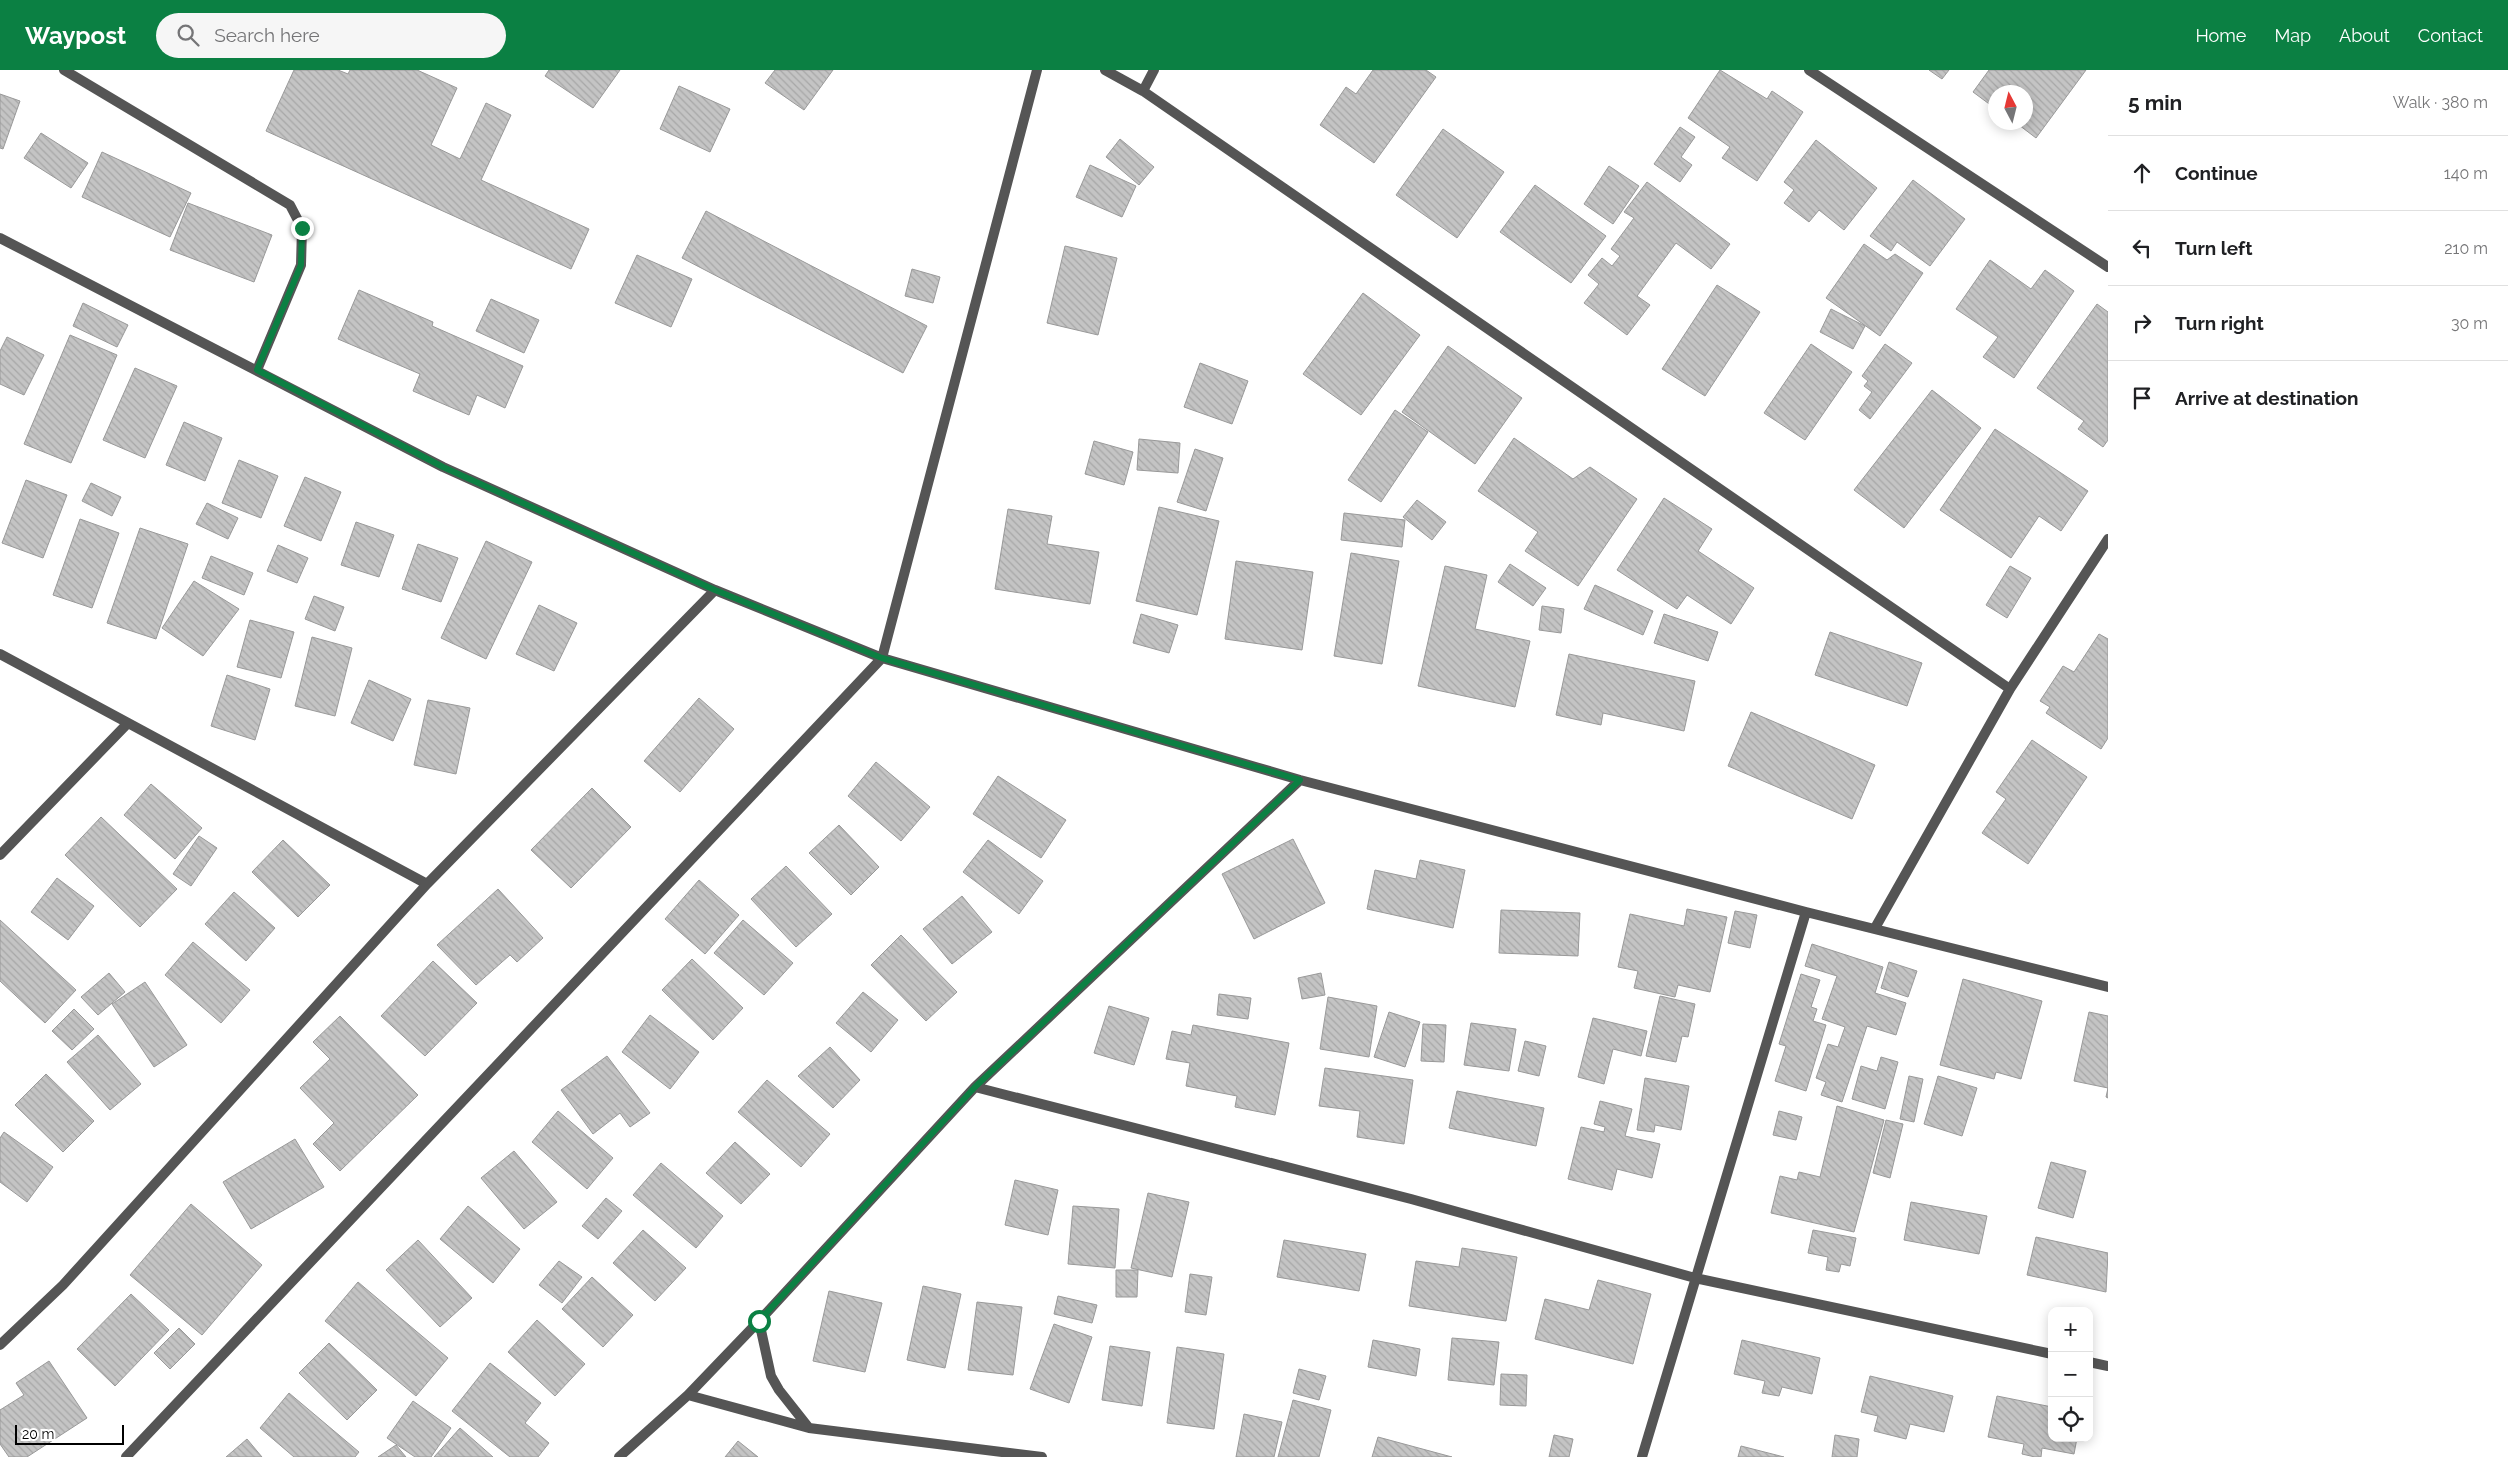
<!DOCTYPE html>
<html lang="en">
<head>
<meta charset="utf-8">
<style>
  :root { --surface:#fff; --page:#f6f6f6; --text:#202124; --muted:#757577; --line:#e0e0e0; --accent:#0b8043 }
  body { margin:0; font-family:Raleway,sans-serif; background:var(--page); color:var(--text) }
  .controls { position:absolute; right:15px; bottom:15px; display:grid; overflow:hidden; border-radius:10px; box-shadow:0 2px 12px #0003 }
  .controls button { width:45px; height:45px; display:grid; place-items:center; padding:0; border:0; border-bottom:1px solid var(--line); background:var(--surface); color:var(--text); font:25px sans-serif }
  .compass { position:absolute; left:1988px; top:15px; width:45px; height:45px; border-radius:50%; background:var(--surface); box-shadow:0 2px 12px #0003; rotate:353deg }
  .scale { position:absolute; left:15px; bottom:12px; width:109px; box-sizing:border-box; padding-left:5px; border:2px solid #000; border-top:0; font-size:14px; line-height:18px; white-space:nowrap; color:#000; -webkit-text-stroke:4px #fff; paint-order:stroke }
  .stop { position:absolute; width:15px; height:15px; margin:-11px; border:4px solid #0b8043; border-radius:50%; background:#fff }
  .stop.end { background:#0b8043; border-color:#fff; box-shadow:0 1px 5px #0008 }
  .list { margin:0; padding:0; list-style:none }
  h2 { display:flex; justify-content:space-between; align-items:center; height:65px; margin:0; padding:0 20px; font-size:21px }
  h2 small { font-size:16px; font-weight:400; color:var(--muted) }
  .list li { display:grid; grid-template-columns:32px 1fr auto; gap:15px; align-items:center; box-sizing:border-box; height:75px; padding:0 20px; border-top:1px solid var(--line) }
  .list b { display:block; font-size:19px; white-space:nowrap }
  .list em { font-size:16px; font-style:normal; color:var(--muted) }
  .icon { flex:none; width:28px; height:28px; fill:none; stroke:currentColor; stroke-width:2; stroke-linecap:round; stroke-linejoin:round }
  .map { position:relative; flex:none; width:2108px; height:1387px; overflow:hidden }
  header { display:flex; align-items:center; gap:30px; box-sizing:border-box; height:70px; padding:0 25px; background:var(--accent); color:#fff }
  header strong { font-size:24px }
  nav { display:flex; gap:28px; margin-inline-start:auto; font-size:18px }
  .search { width:350px; height:45px; background:var(--page); display:flex; align-items:center; gap:12px; box-sizing:border-box; padding:0 18px; border-radius:28px; color:var(--muted); font-size:19px }
  main { display:flex }
  aside { flex:1; background:var(--surface) }
  .map>svg:first-child { display:block }
  .building { fill:url(#building-back-hatch); stroke:#999 }
  .lines { fill:none; stroke-linecap:round; stroke-linejoin:round }
  .lane { stroke:#555; stroke-width:10 }
  .street { stroke:#555; stroke-width:10 }
  .route { stroke:#0b8043; stroke-width:6 }
</style>
</head>
<body>
<header>
<strong>Waypost</strong>
<div class="search"><svg class="icon" aria-label="search" viewBox="0 0 24 24"><circle cx="10" cy="10" r="6"/><path d="M15 15l6 6"/></svg>Search here</div>
<nav><a>Home</a><a>Map</a><a>About</a><a>Contact</a></nav>
</header>
<main>
<div class="map">
<svg width="2108" height="1387" viewBox="0 0 2108 1387">
  <defs>
    <pattern id="building-back-hatch" width="6" height="6" patternUnits="userSpaceOnUse" patternTransform="scale(1.25)"><rect width="6" height="6" fill="#c4c4c4"/><path d="M-1 5l2 2M0 0l6 6M5-1l2 2" fill="none" stroke="#a7a7a7"/></pattern>
  </defs>
  <rect width="100%" height="100%" fill="#fff"/>
  <path class="building" d="M294,0H338L348,4L350,0H417L457,18L431,75L460,89L486,33L511,45L481,110L589,159L571,199L266,61Z
    M549,0H620L593,38L545,6Z
    M775,0H833L804,40L765,13Z
    M1373,0H1426L1436,7L1374,93L1320,55L1346,17L1356,24Z
    M1720,0L1767,29L1772,21L1803,42L1757,111L1722,88L1730,77L1688,48Z
    M1929,0H1949L1942,9Z
    M1989,0H2086L2036,68L2015,52H2026V22H1996V39L1973,22Z
    M679,16L730,39L710,82L660,59Z
    M0,24L20,31L3,79L0,78Z
    M1680,57L1695,67L1681,87L1692,95L1680,112L1654,94Z
    M1443,59L1504,102L1457,168L1396,125Z
    M41,63L88,93L71,118L24,88Z
    M1120,69L1154,97L1139,115L1106,87Z
    M1816,70L1877,118L1844,160L1819,140L1809,152L1784,133L1794,120L1784,112Z
    M102,82L191,123L170,167L82,127Z
    M1090,95L1136,116L1122,147L1076,127Z
    M1609,96L1639,116L1613,154L1584,134Z
    M1913,110L1965,149L1930,196L1897,172L1891,181L1870,166Z
    M1647,112L1730,174L1711,199L1676,173L1637,226L1650,235L1627,265L1584,233L1599,214L1588,205L1602,188L1612,196L1620,186L1611,179L1634,148L1624,142Z
    M1535,115L1606,166L1571,213L1500,162Z
    M188,133L272,165L254,212L170,180Z
    M706,141L927,256L903,303L682,188Z
    M1864,174L1887,190L1895,184L1923,203L1880,266L1826,228Z
    M1065,176L1117,188L1098,265L1047,253Z
    M637,185L692,209L671,257L615,233Z
    M1990,190L2031,219L2045,200L2074,221L2014,308L1983,287L1998,267L1956,239Z
    M912,199L940,207L933,233L905,226Z
    M1717,215L1760,242L1705,326L1662,299Z
    M359,220L433,252L432,256L523,296L505,338L477,325L469,345L413,321L420,304L338,269Z
    M1363,223L1420,265L1361,345L1303,304Z
    M491,229L539,250L524,283L476,261Z
    M83,233L128,255L117,277L73,256Z
    M2097,234L2108,242V370L2103,377L2078,359L2084,351L2037,318Z
    M1831,239L1865,256L1853,279L1820,262Z
    M70,265L117,285L71,393L24,374Z
    M7,267L44,285L24,325L0,314V281Z
    M1811,274L1852,302L1805,370L1764,343Z
    M1885,274L1912,293L1870,349L1859,340L1872,322L1864,316L1868,311L1862,306Z
    M1448,276L1522,328L1475,394L1402,342Z
    M1200,293L1248,311L1232,354L1184,337Z
    M135,298L177,316L145,388L103,370Z
    M1932,320L1981,358L1904,458L1854,420Z
    M1395,340L1428,362L1381,432L1348,410Z
    M184,352L222,368L205,411L166,395Z
    M1995,359L2088,421L2061,461L2039,446L2011,488L1940,440Z
    M1514,368L1573,409L1590,397L1637,429L1578,516L1525,481L1538,462L1478,421Z
    M1139,369L1180,373L1178,403L1137,400Z
    M1094,371L1133,382L1124,415L1085,404Z
    M1195,379L1223,388L1206,441L1177,432Z
    M239,390L278,406L261,448L222,433Z
    M305,407L341,422L321,471L284,456Z
    M26,410L67,425L43,488L2,473Z
    M91,413L121,427L112,446L82,431Z
    M1664,428L1712,459L1698,481L1754,518L1731,554L1687,525L1677,539L1617,500Z
    M1417,430L1446,452L1432,470L1403,447Z
    M207,433L238,448L228,469L196,454Z
    M1159,437L1219,451L1197,545L1136,531Z
    M1008,439L1052,446L1047,474L1099,482L1090,534L995,519Z
    M1344,443L1405,450L1402,477L1341,470Z
    M80,449L119,463L92,538L53,525Z
    M356,452L394,465L379,507L341,495Z
    M140,458L188,474L156,569L107,553Z
    M486,471L532,492L486,589L441,568Z
    M418,474L458,488L441,532L402,519Z
    M278,475L308,488L297,513L267,501Z
    M1351,483L1399,491L1382,594L1334,586Z
    M211,486L253,503L244,525L202,508Z
    M1236,491L1313,502L1302,580L1225,569Z
    M1510,494L1546,518L1533,536L1498,512Z
    M1445,496L1487,505L1475,559L1530,571L1515,637L1418,616Z
    M2010,496L2031,508L2007,548L1986,535Z
    M194,511L239,539L203,586L162,558Z
    M1595,515L1653,541L1643,565L1584,539Z
    M314,526L344,537L335,561L305,549Z
    M539,535L577,553L554,601L516,584Z
    M1542,536L1564,539L1561,563L1539,560Z
    M1141,544L1178,555L1169,583L1133,573Z
    M1664,544L1718,562L1708,591L1654,573Z
    M250,550L294,562L281,608L237,597Z
    M1830,562L1922,593L1907,636L1815,605Z
    M2099,564L2108,569V668L2101,679L2046,643L2050,637L2040,631L2063,596L2074,602Z
    M312,567L352,578L335,646L295,636Z
    M1569,584L1695,611L1684,661L1603,643L1601,655L1556,645Z
    M227,605L270,619L255,670L211,656Z
    M369,610L411,629L393,671L351,653Z
    M699,628L734,659L680,722L644,691Z
    M428,630L470,638L456,704L414,695Z
    M1751,642L1875,695L1852,749L1728,696Z
    M2032,670L2087,707L2028,794L1982,763L2006,729L1996,722Z
    M876,692L930,737L901,771L848,726Z
    M998,706L1066,750L1041,788L973,744Z
    M151,714L202,758L175,789L124,745Z
    M592,718L631,757L571,818L531,780Z
    M101,747L177,819L140,857L65,785Z
    M839,755L879,797L851,825L809,783Z
    M199,766L217,778L191,816L173,804Z
    M1293,769L1325,833L1254,869L1222,804Z
    M283,770L330,815L298,847L252,802Z
    M988,770L1043,811L1019,844L963,802Z
    M1420,790L1465,800L1453,858L1367,839L1375,800L1416,809Z
    M786,796L832,844L796,877L751,829Z
    M57,808L94,836L68,870L31,842Z
    M699,810L739,845L705,884L665,849Z
    M498,819L543,868L517,892L510,885L476,915L437,875Z
    M234,822L275,858L246,891L205,854Z
    M962,826L992,862L952,894L923,859Z
    M1687,839L1727,847L1710,922L1678,915L1675,927L1634,918L1638,901L1618,897L1630,844L1684,856Z
    M1501,840L1580,843L1578,886L1499,883Z
    M1735,841L1757,845L1750,878L1728,873Z
    M0,850L76,920L45,953L0,911Z
    M743,850L793,893L764,925L714,883Z
    M901,865L957,922L926,951L871,895Z
    M193,872L250,920L221,953L165,905Z
    M1812,874L1883,897L1875,923L1906,933L1896,965L1867,956L1842,1032L1821,1025L1826,1012L1816,1008L1828,974L1838,977L1845,957L1822,949L1837,906L1805,896Z
    M692,889L743,938L713,970L662,920Z
    M433,891L477,933L425,986L381,946Z
    M1889,892L1917,901L1908,927L1881,918Z
    M109,903L125,922L98,945L81,927Z
    M1321,903L1325,925L1302,929L1298,908Z
    M1801,904L1820,910L1811,937L1817,939L1813,951L1826,955L1806,1021L1775,1011L1786,976L1779,974Z
    M1963,909L2042,931L2021,1009L1996,1002L1994,1009L1940,995Z
    M145,912L187,975L154,997L112,934Z
    M863,922L898,950L871,982L836,953Z
    M1219,924L1251,928L1248,949L1217,945Z
    M1660,926L1695,934L1688,967L1682,966L1676,992L1646,986Z
    M1328,927L1377,936L1369,987L1320,979Z
    M1109,936L1149,948L1134,995L1094,983Z
    M74,939L94,959L72,980L52,961Z
    M1389,942L1420,952L1405,997L1374,987Z
    M2089,942L2108,946V1028L2106,1027L2108,1018L2074,1011Z
    M650,945L699,982L670,1019L622,982Z
    M340,946L418,1025L340,1101L313,1074L334,1053L300,1018L330,989L313,972Z
    M1593,948L1647,961L1641,986L1613,979L1604,1014L1578,1007Z
    M1471,953L1516,959L1509,1001L1464,995Z
    M1423,954L1446,955L1444,992L1421,991Z
    M1193,955L1289,973L1275,1045L1235,1037L1237,1026L1186,1016L1190,993L1166,989L1172,961L1191,965Z
    M98,965L141,1014L110,1040L67,992Z
    M1525,971L1546,976L1539,1006L1518,1001Z
    M830,977L860,1010L833,1038L798,1006Z
    M607,986L650,1043L630,1057L620,1043L593,1064L561,1020Z
    M1881,987L1898,992L1885,1039L1852,1029L1861,996L1877,1001Z
    M1325,998L1413,1010L1404,1074L1357,1067L1360,1041L1319,1036Z
    M46,1004L94,1051L63,1082L15,1035Z
    M1909,1006L1923,1009L1914,1052L1900,1049Z
    M1938,1006L1977,1018L1962,1066L1924,1054Z
    M1645,1008L1689,1016L1681,1060L1655,1055L1654,1062L1637,1060Z
    M767,1010L830,1064L801,1097L738,1042Z
    M1457,1021L1544,1038L1536,1076L1449,1058Z
    M1600,1031L1632,1039L1625,1066L1660,1074L1652,1108L1617,1099L1612,1120L1568,1109L1581,1057L1604,1062L1605,1057L1594,1054Z
    M1837,1036L1884,1050L1854,1162L1771,1143L1780,1106L1797,1110L1799,1102L1820,1107Z
    M558,1041L613,1088L587,1119L532,1072Z
    M1779,1041L1802,1047L1796,1070L1773,1065Z
    M1886,1050L1903,1054L1890,1108L1873,1103Z
    M4,1062L53,1097L27,1132L0,1112V1068Z
    M295,1069L324,1117L251,1159L223,1112Z
    M735,1072L770,1104L741,1134L706,1103Z
    M514,1081L557,1132L524,1159L481,1108Z
    M2051,1092L2086,1101L2073,1148L2038,1138Z
    M661,1093L723,1146L696,1178L633,1125Z
    M1015,1110L1058,1120L1048,1165L1005,1155Z
    M1148,1123L1189,1132L1172,1207L1131,1198Z
    M606,1128L622,1141L598,1169L582,1156Z
    M1911,1132L1987,1146L1979,1184L1904,1170Z
    M191,1134L262,1195L202,1265L130,1205Z
    M468,1136L520,1179L493,1213L440,1169Z
    M1073,1136L1119,1139L1115,1198L1068,1194Z
    M643,1160L686,1198L655,1231L613,1193Z
    M1813,1160L1856,1168L1850,1196L1841,1194L1839,1202L1826,1200L1828,1187L1808,1183Z
    M2036,1167L2108,1183L2106,1222L2027,1205Z
    M418,1170L472,1228L440,1257L386,1200Z
    M1284,1170L1366,1184L1359,1221L1277,1207Z
    M1462,1178L1517,1187L1506,1251L1409,1236L1416,1191L1459,1197Z
    M559,1191L582,1207L562,1233L539,1215Z
    M1116,1200H1138L1137,1227H1116Z
    M1190,1204L1212,1207L1206,1245L1185,1242Z
    M592,1207L633,1245L603,1277L562,1239Z
    M1598,1210L1651,1224L1633,1294L1535,1269L1545,1229L1589,1240Z
    M358,1212L448,1288L416,1326L325,1251Z
    M923,1216L961,1224L945,1298L907,1290Z
    M829,1221L882,1233L865,1302L813,1291Z
    M131,1224L169,1260L115,1316L77,1279Z
    M1058,1226L1097,1235L1092,1253L1054,1244Z
    M977,1232L1022,1237L1013,1305L968,1300Z
    M537,1250L585,1294L555,1326L508,1282Z
    M1054,1254L1092,1267L1069,1333L1030,1319Z
    M179,1258L195,1274L170,1299L154,1283Z
    M1452,1268L1499,1272L1494,1315L1448,1310Z
    M1373,1270L1420,1279L1416,1306L1368,1297Z
    M1742,1270L1820,1288L1812,1324L1782,1317L1779,1326L1762,1323L1765,1311L1734,1304Z
    M329,1273L377,1320L347,1350L299,1303Z
    M1110,1276L1150,1282L1142,1336L1102,1330Z
    M1177,1277L1224,1284L1214,1359L1167,1353Z
    M49,1291L87,1348L27,1387H9L0,1374V1340L24,1325L16,1313Z
    M490,1293L541,1333L525,1353L549,1373L538,1387H510L452,1341Z
    M1299,1299L1326,1306L1319,1330L1293,1323Z
    M1501,1304L1527,1305L1526,1336L1500,1335Z
    M1870,1306L1953,1326L1944,1362L1910,1354L1906,1369L1874,1361L1878,1346L1861,1342Z
    M289,1323L359,1382L355,1387H294L260,1358Z
    M1997,1326L2052,1337V1368H2077L2074,1384L2042,1378L2041,1387H2035L2022,1384L2024,1374L1988,1367Z
    M1293,1330L1331,1340L1319,1387H1278Z
    M413,1331L451,1358L431,1387H415L387,1368Z
    M1244,1344L1282,1352L1274,1387H1236Z
    M460,1358L493,1387H434Z
    M1554,1365L1573,1369L1569,1387H1549Z
    M1835,1365L1859,1369L1857,1387H1832Z
    M1378,1367L1452,1387H1372Z
    M247,1369L262,1387H226Z
    M738,1371L758,1387H725Z
    M396,1375L406,1387H378Z
    M1741,1376L1784,1387H1738Z"/>
  <g class="lines">
    <path class="lane" d="M64,0L290,135L302,158L301,195L257,300"/>
    <path class="street" d="M1105,0L1143,21L2010,619
      M1809,0L2108,197
      M1143,21L1154,0
      M0,168L443,397L715,520L882,588L1300,710L1806,842L2108,917
      M0,584L427,814
      M0,785L128,653
      M1875,858L2010,619L2108,469
      M975,1017L1411,1129L1695,1208L2052,1284
      M759,1251L771,1306L779,1320L809,1358
      M0,1275L63,1215L427,814L715,520
      M2089,1292L2108,1296
      M688,1325L809,1358L1042,1387
      M126,1387L882,588L1037,0
      M619,1387L688,1325L759,1251L975,1017L1300,710
      M1642,1387L1806,842"/>
  </g>
  <g class="lines">
    <path class="route" d="M302,158L301,195L257,300L443,397L715,520L882,588L1300,710L975,1017L759,1251"/>
  </g>
</svg>
<div class="controls">
<button>+</button>
<button>−</button>
<button><svg class="icon" aria-label="locate" viewBox="0 0 24 24"><circle cx="12" cy="12" r="6"/><path d="M12 2v4M12 18v4M2 12h4M18 12h4"/></svg></button>
</div>
<svg class="compass" viewBox="-18 -18 36 36"><path d="M0-13l5 13h-10z" fill="#e53935"/><path d="M0 13l5-13h-10z" fill="#757577"/></svg>
<div class="scale">20 m</div>
<div class="stop" style="left:759px;top:1251px"></div>
<div class="stop end" style="left:302px;top:158px"></div>
</div>
<aside>
<h2>5 min<small>Walk · 380 m</small></h2>
<ul class="list">
<li><svg class="icon" aria-label="ahead" viewBox="0 0 24 24"><path d="M12 20V5M6 11l6-6 6 6"/></svg><div><b>Continue</b></div><em>140 m</em></li>
<li><svg class="icon" aria-label="left" viewBox="0 0 24 24"><path d="M17 20v-9H6M10 6l-5 5 5 5"/></svg><div><b>Turn left</b></div><em>210 m</em></li>
<li><svg class="icon" aria-label="right" viewBox="0 0 24 24"><path d="M7 20v-9h11M14 6l5 5-5 5"/></svg><div><b>Turn right</b></div><em>30 m</em></li>
<li><svg class="icon" aria-label="arrive" viewBox="0 0 24 24"><path d="M6 21V4h12l-3 4 3 4H6"/></svg><div><b>Arrive at destination</b></div></li>
</ul>
</aside>
</main>
</body>
</html>
